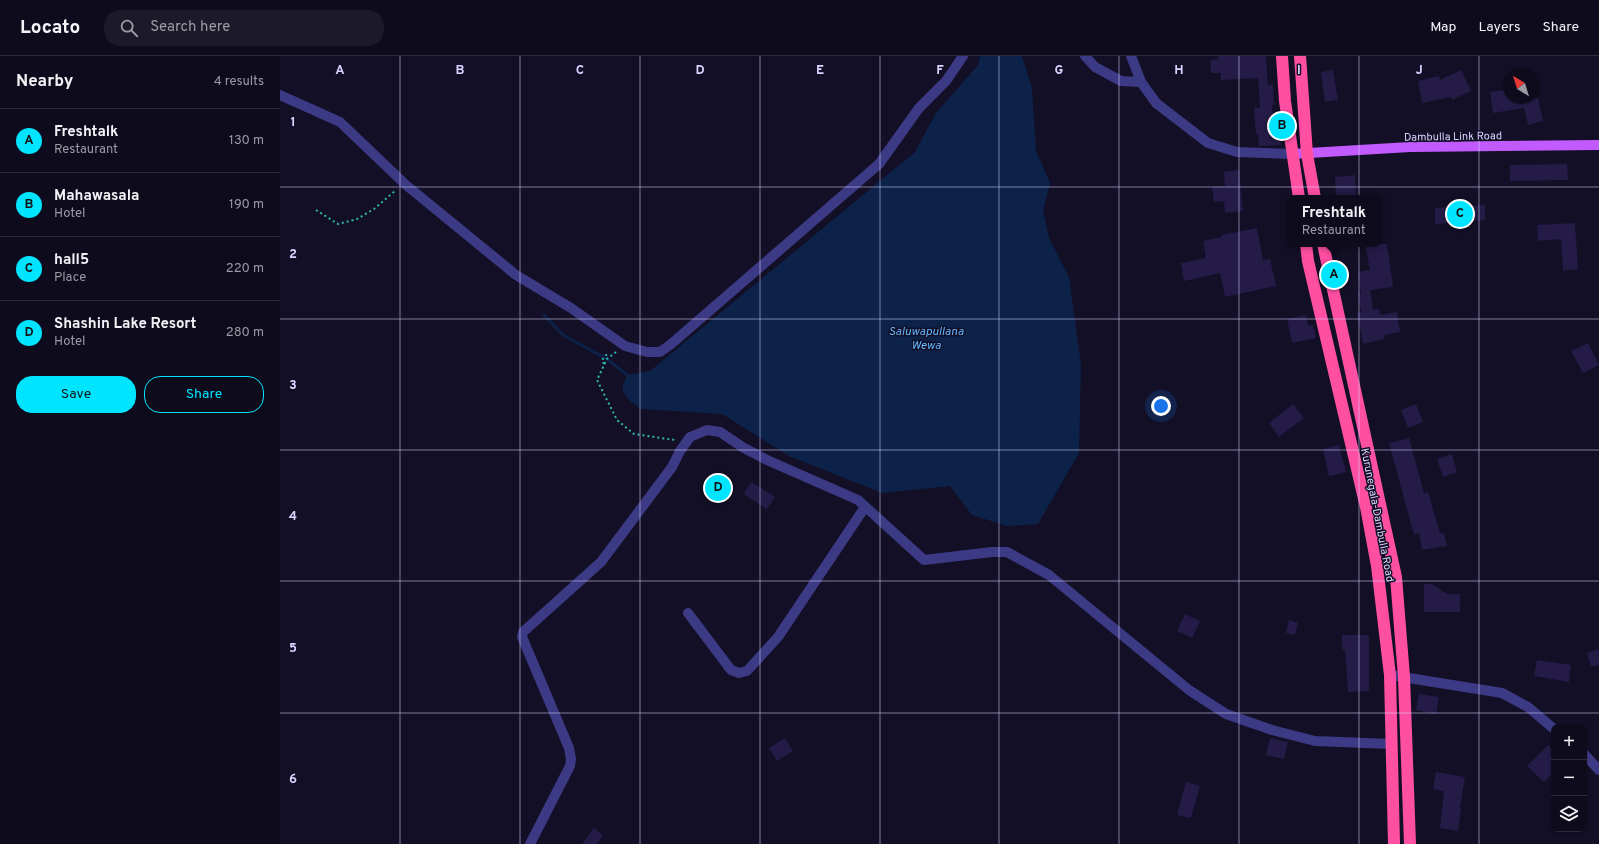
<!DOCTYPE html>
<html lang="en">
<head>
<meta charset="utf-8">
<style>
  :root { --surface:#0e0b1c; --page:#1c1929; --text:#f1f3f6; --muted:#9b9ba3; --line:#2e2b3b; --accent:#00e5ff }
  body { margin:0; font-family:Overpass,sans-serif; background:var(--page); color:var(--text) }
  .controls { position:absolute; right:12px; bottom:12px; display:grid; overflow:hidden; border-radius:8px; box-shadow:0 1px 3px #0004 }
  .controls button { width:36px; height:36px; display:grid; place-items:center; padding:0; border:0; border-bottom:1px solid var(--line); background:var(--surface); color:var(--text); font:20px sans-serif }
  .compass { position:absolute; left:1223px; top:12px; width:36px; height:36px; border-radius:50%; background:var(--surface); box-shadow:0 1px 3px #0004; rotate:322deg }
  .you { position:absolute; left:881px; top:350px; width:14px; height:14px; margin:-10px; border:3px solid #fff; border-radius:50%; background:#1a73e8; box-shadow:0 0 0 6px #1a73e833 }
  .badge { display:grid; place-items:center; width:26px; height:26px; border-radius:50%; background:var(--accent); color:#111; font-size:13px; font-weight:700 }
  .pin { position:absolute; translate:-50% -50%; border:2px solid #fff; box-shadow:0 1px 4px #0006 }
  .popup { position:absolute; left:1007px; top:139px; width:94px; height:52px; box-sizing:border-box; display:grid; place-content:center; border-radius:8px; background:var(--surface); filter:drop-shadow(0 1px 3px #0005); font-size:13px; white-space:nowrap; color:var(--muted) }
  .popup b { font-size:15px; color:var(--text) }
  .popup::after { content:''; position:absolute; left:50%; top:100%; margin-left:-8px; border:8px solid transparent; border-top-color:var(--surface) }
  .list { margin:0; padding:0; list-style:none }
  h2 { display:flex; justify-content:space-between; align-items:center; height:52px; margin:0; padding:0 16px; font-size:17px }
  h2 small { font-size:13px; font-weight:400; color:var(--muted) }
  .list li { display:grid; grid-template-columns:26px 1fr auto; gap:12px; align-items:center; box-sizing:border-box; height:64px; padding:0 16px; border-top:1px solid var(--line) }
  .list b { display:block; font-size:15px; white-space:nowrap }
  .list p { margin:0; font-size:13px; white-space:nowrap; color:var(--muted) }
  .list em { font-size:13px; font-style:normal; color:var(--muted) }
  .actions { display:flex; gap:8px; padding:12px 16px }
  .actions a { flex:1; padding:9px 0; border:1px solid var(--accent); border-radius:16px; text-align:center; font-size:14px; color:var(--accent) }
  .actions .main { background:var(--accent); color:#111 }
  .icon { flex:none; width:22px; height:22px; fill:none; stroke:currentColor; stroke-width:2; stroke-linecap:round; stroke-linejoin:round }
  .map { position:relative; flex:none; width:1319px; height:788px; overflow:hidden }
  header { display:flex; align-items:center; gap:24px; box-sizing:border-box; height:56px; padding:0 20px; background:var(--surface); border-bottom:1px solid var(--line) }
  header strong { font-size:19px }
  nav { display:flex; gap:22px; margin-inline-start:auto; font-size:14px }
  .search { width:280px; height:36px; background:var(--page); display:flex; align-items:center; gap:10px; box-sizing:border-box; padding:0 14px; border-radius:16px; color:var(--muted); font-size:15px }
  main { display:flex }
  aside { flex:1; background:var(--surface) }
  .map>svg:first-child { display:block }
  .water { fill:#0c2248 }
  .lines { fill:none; stroke-linecap:round; stroke-linejoin:round }
  .stream { stroke:#0c2248; stroke-width:3 }
  .building { fill:#241b47 }
  .path { stroke:#2fb8b0; stroke-width:2; stroke-dasharray:2 3; stroke-linecap:butt }
  .minor { stroke:#3d3a85; stroke-width:10 }
  .major { stroke:#c25bff; stroke-width:10 }
  .highway { stroke:#ff4fa3; stroke-width:12 }
  .grid { fill:none; stroke:#d9d4ff; stroke-width:1; stroke-opacity:0.55 }
  .labels { text-anchor:middle; stroke-width:3; stroke-linejoin:round; paint-order:stroke }
  .street-label { font-size:11px; fill:#d9d4ff; stroke:#130f26 }
  .water-label { font-size:12px; font-style:italic; fill:#62b6ff; stroke:#130f26 }
  .grid-label { font-size:13px; text-anchor:middle; font-weight:bold; fill:#d9d4ff; stroke:#130f26; stroke-width:3; stroke-linejoin:round; paint-order:stroke }
</style>
</head>
<body>
<header>
<strong>Locato</strong>
<div class="search"><svg class="icon" aria-label="search" viewBox="0 0 24 24"><circle cx="10" cy="10" r="6"/><path d="M15 15l6 6"/></svg>Search here</div>
<nav><a>Map</a><a>Layers</a><a>Share</a></nav>
</header>
<main>
<aside>
<h2>Nearby<small>4 results</small></h2>
<ul class="list">
<li><span class="badge">A</span><div><b>Freshtalk</b><p>Restaurant</p></div><em>130 m</em></li>
<li><span class="badge">B</span><div><b>Mahawasala</b><p>Hotel</p></div><em>190 m</em></li>
<li><span class="badge">C</span><div><b>hall5</b><p>Place</p></div><em>220 m</em></li>
<li><span class="badge">D</span><div><b>Shashin Lake Resort</b><p>Hotel</p></div><em>280 m</em></li>
</ul>
<div class="actions"><a class="main">Save</a><a>Share</a></div>
</aside>
<div class="map">
<svg width="1319" height="788" viewBox="0 0 1319 788">
  <rect width="100%" height="100%" fill="#130f26"/>
  <path class="water" d="M700,0H742L752,32L756,95L770,127L763,155L769,182L789,221L801,309L799,397L758,468L727,470L692,459L670,430L602,437L509,400L442,358L361,353L350,345L343,336V329L347,319L370,315L635,96L656,57L698,9Z"/>
  <g class="lines">
    <path class="stream" d="M264,259L283,279L327,303L347,319"/>
  </g>
  <path class="building" d="M938,0H986L988,29L993,28L994,49H992L994,78L1000,77L1001,89L979,90L978,78L976,79L974,52H980L978,22L941,24V17H931L930,4L938,3Z
    M1053,14L1058,44L1045,46L1041,16Z
    M1181,14L1191,35L1172,44L1171,41L1142,47L1138,25L1159,20L1160,24Z
    M1229,33V42H1258L1263,65L1248,69L1244,52L1213,57L1210,36Z
    M1287,108L1288,124L1230,125V109Z
    M959,114L963,155L945,157L944,145L934,146L932,131L945,130L944,116Z
    M1075,119L1076,142H1056L1055,121Z
    M1205,149V164L1155,168V152Z
    M1295,167L1298,213L1283,215L1281,183L1258,185L1257,169Z
    M977,172L983,204L990,203L996,230L945,241L940,217L904,225L901,207L926,202L923,185L942,181V179Z
    M1085,188H1107L1113,231L1090,234L1093,254L1099,253L1100,259L1117,256L1120,276L1104,279L1105,283L1083,288L1077,257L1081,256L1078,237H1081L1078,216L1090,214Z
    M1026,259L1028,270L1033,269L1036,282L1012,287L1007,263Z
    M1308,287L1319,309L1303,317L1291,295Z
    M1013,348L1024,362L999,381L989,367Z
    M1136,348L1143,366L1128,372L1121,354Z
    M1129,382L1144,437L1148,436L1160,477H1164L1167,490L1142,494L1139,477L1134,479L1109,387Z
    M1059,389L1066,416L1049,420L1043,393Z
    M1172,398L1177,416L1163,421L1157,403Z
    M434,424L451,437L442,448L426,435Z
    M471,426L495,441L487,453L464,438Z
    M1144,528H1152L1167,538H1180V556H1144Z
    M905,558L920,565L912,582L897,575Z
    M1009,564L1018,567L1015,579L1006,577Z
    M1062,579H1089V635L1068,636L1065,594L1062,593Z
    M1319,593V609L1311,611L1307,597Z
    M1257,604L1291,609L1289,626L1254,620Z
    M1139,638L1159,641L1156,658L1136,654Z
    M505,682L513,695L497,705L489,692Z
    M990,682L1008,686L1004,703L986,699Z
    M1268,689L1274,695V716L1264,726L1247,710Z
    M1156,716L1185,721L1180,752H1181L1178,775L1160,772L1164,735L1153,733Z
    M906,726L920,730L911,762L897,759Z
    M314,772L323,779L317,788H302Z"/>
  <g class="lines">
    <path class="path" d="M36,154L58,168L77,163L94,153L116,134
      M336,296L327,303L317,324L337,364L354,378L395,384
      M324,308L322,304L326,299H330"/>
    <path class="minor" d="M805,0L815,11L841,25L861,26
      M851,0L861,26L876,47L928,87L957,96L1012,98
      M0,39L60,66L126,129L236,219L291,252L345,290L367,296H380L390,289L599,108L639,52L666,25L683,0
      M408,557L451,614L459,617L467,615L498,581L585,451
      M1110,619L1222,637L1248,651L1274,673
      M1304,698L1319,714
      M250,788L290,710L291,703L289,692L242,581L243,576L321,506L392,411L400,395L410,381L427,374L440,376L464,392L487,404L578,444L644,504L712,496H727L769,519L909,634L946,658L992,674L1035,685L1112,688"/>
    <path class="major" d="M1012,98L1130,91L1319,89"/>
    <path class="highway" d="M1002,0L1005,45L1019,142
      M1020,0L1027,98L1035,142
      M1026,188L1028,205L1086,451L1097,510L1110,619L1114,788
      M1043,188L1116,521L1124,621L1130,788"/>
  </g>
  <path class="grid" d="M120,0V788M240,0V788M360,0V788M480,0V788M600,0V788M719,0V788M839,0V788M959,0V788M1079,0V788M1199,0V788M0,131H1319M0,263H1319M0,394H1319M0,525H1319M0,657H1319"/>
  <g class="labels">
    <g class="street-label">
      <text transform="translate(1173 80) rotate(-1)" y="4">Dambulla Link Road</text>
      <text transform="translate(1098 459) rotate(79)" y="4">Kurunegala-Dambulla Road</text>
    </g>
    <g class="water-label">
      <text x="646" y="279">Saluwapullana<tspan x="646" dy="14">Wewa</tspan></text>
    </g>
  </g>
  <g class="grid-label">
    <text x="60" y="18">A</text>
    <text x="180" y="18">B</text>
    <text x="300" y="18">C</text>
    <text x="420" y="18">D</text>
    <text x="540" y="18">E</text>
    <text x="660" y="18">F</text>
    <text x="779" y="18">G</text>
    <text x="899" y="18">H</text>
    <text x="1019" y="18">I</text>
    <text x="1139" y="18">J</text>
    <text x="13" y="70">1</text>
    <text x="13" y="202">2</text>
    <text x="13" y="333">3</text>
    <text x="13" y="464">4</text>
    <text x="13" y="596">5</text>
    <text x="13" y="727">6</text>
  </g>
</svg>
<div class="controls">
<button>+</button>
<button>−</button>
<button><svg class="icon" aria-label="layers" viewBox="0 0 24 24"><path d="M12 4l9 5-9 5-9-5zM3 14l9 5 9-5"/></svg></button>
</div>
<svg class="compass" viewBox="-18 -18 36 36"><path d="M0-13l5 13h-10z" fill="#e53935"/><path d="M0 13l5-13h-10z" fill="#9b9ba3"/></svg>
<div class="you"></div>
<div class="pin badge" style="left:1054px;top:219px">A</div>
<div class="popup"><b>Freshtalk</b>Restaurant</div>
<div class="pin badge" style="left:1002px;top:70px">B</div>
<div class="pin badge" style="left:1180px;top:158px">C</div>
<div class="pin badge" style="left:438px;top:432px">D</div>
</div>
</main>
</body>
</html>
